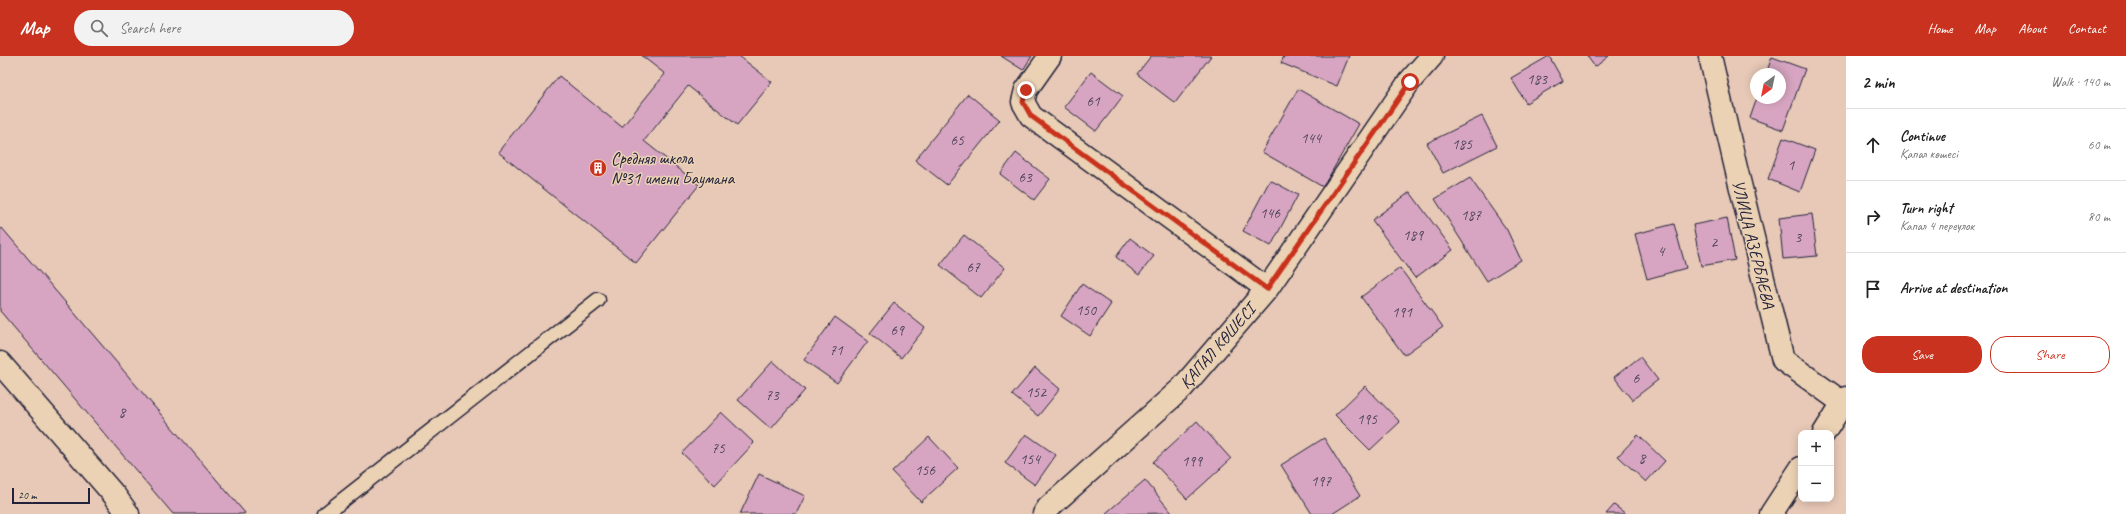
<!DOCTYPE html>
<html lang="en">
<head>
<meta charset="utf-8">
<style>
  :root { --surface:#fff; --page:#f2f2f2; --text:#222; --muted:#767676; --line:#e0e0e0; --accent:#c8321e }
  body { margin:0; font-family:Caveat,sans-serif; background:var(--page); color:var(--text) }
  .controls { position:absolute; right:12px; bottom:12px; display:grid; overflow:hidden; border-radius:8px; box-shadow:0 2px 10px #0003 }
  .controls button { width:36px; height:36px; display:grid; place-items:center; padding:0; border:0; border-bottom:1px solid var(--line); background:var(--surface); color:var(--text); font:20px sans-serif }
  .compass { position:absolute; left:1750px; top:12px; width:36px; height:36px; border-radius:50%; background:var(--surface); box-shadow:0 2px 10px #0003; rotate:213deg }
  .scale { position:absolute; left:12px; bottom:10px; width:78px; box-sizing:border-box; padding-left:4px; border:2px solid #22223b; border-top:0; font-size:11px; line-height:14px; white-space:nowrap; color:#22223b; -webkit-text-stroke:3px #ecd2b4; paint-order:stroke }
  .stop { position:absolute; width:12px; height:12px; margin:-9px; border:3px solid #c8321e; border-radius:50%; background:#fff }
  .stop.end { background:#c8321e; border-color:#fff; box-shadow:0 1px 4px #0008 }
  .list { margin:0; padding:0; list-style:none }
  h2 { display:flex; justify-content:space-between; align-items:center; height:52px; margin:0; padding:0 16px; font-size:17px }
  h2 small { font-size:13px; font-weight:400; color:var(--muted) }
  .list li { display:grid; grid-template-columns:26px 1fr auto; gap:12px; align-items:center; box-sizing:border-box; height:72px; padding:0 16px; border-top:1px solid var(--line) }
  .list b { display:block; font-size:15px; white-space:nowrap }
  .list p { margin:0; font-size:13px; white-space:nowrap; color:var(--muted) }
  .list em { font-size:13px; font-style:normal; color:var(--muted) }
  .actions { display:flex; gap:8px; padding:12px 16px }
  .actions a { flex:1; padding:9px 0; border:1px solid var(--accent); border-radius:16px; text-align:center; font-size:14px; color:var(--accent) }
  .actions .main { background:var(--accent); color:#fff }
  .icon { flex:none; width:22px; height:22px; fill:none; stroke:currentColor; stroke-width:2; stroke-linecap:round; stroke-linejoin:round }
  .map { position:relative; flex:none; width:1846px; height:458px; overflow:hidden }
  header { display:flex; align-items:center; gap:24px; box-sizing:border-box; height:56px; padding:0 20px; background:var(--accent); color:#fff }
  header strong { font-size:19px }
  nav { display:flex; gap:22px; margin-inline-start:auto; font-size:14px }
  .search { width:280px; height:36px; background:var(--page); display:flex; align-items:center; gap:10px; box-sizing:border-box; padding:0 14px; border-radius:22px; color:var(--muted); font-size:15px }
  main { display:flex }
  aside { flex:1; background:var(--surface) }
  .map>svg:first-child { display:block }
  .building { fill:#d7a5c1; stroke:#22223b }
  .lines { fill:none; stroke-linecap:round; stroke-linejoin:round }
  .service-casing { stroke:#22223b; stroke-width:17 }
  .minor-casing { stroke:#22223b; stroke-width:25 }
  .service { stroke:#ecd2b4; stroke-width:14 }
  .minor { stroke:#ecd2b4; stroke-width:22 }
  .route { stroke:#c8321e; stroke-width:5 }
  .labels { text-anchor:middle; stroke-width:3; stroke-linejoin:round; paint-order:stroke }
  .number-label { font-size:15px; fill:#4f435c }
  .poi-label { font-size:17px; fill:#22223b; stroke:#ecd2b4; text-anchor:start }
  .street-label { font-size:17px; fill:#22223b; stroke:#ecd2b4 }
</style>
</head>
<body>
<header>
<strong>Map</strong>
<div class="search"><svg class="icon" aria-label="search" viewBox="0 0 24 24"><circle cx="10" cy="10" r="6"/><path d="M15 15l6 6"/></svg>Search here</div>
<nav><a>Home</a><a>Map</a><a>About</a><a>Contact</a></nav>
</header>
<main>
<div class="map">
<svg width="1846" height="458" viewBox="0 0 1846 458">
  <rect width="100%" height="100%" fill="#e8c9b7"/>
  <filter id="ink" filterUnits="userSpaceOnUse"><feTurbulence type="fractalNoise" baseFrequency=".025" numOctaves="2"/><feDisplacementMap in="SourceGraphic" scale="8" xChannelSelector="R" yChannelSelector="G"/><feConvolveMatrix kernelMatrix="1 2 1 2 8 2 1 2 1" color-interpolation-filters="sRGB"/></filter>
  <g filter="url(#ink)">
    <path class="building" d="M642,0H739L772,26L737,69L688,30L644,85L699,129L636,207L498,96L559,20L622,71L665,18Z
      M1001,0H1032L1023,14Z
      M1151,0H1211L1175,47L1137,18Z
      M1284,0H1349L1337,30L1281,7Z
      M1549,0L1563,25L1526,47L1511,22Z
      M1587,0H1609L1595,11Z
      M1772,1L1805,13L1783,74L1750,62L1757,42H1780V18H1766Z
      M1091,16L1123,40L1096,75L1064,51Z
      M1298,33L1359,68L1323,131L1262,96Z
      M968,38L1000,64L947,129L915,104Z
      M1482,60L1497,90L1443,117L1427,87Z
      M1783,82L1815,94L1800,136L1768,123Z
      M1016,97L1050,123L1034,144L1000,118Z
      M1470,122L1507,174L1521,204L1487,225L1435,143Z
      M1270,124L1298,139L1271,190L1243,175Z
      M1410,136L1453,194L1415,222L1372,164Z
      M1812,158L1817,200L1783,203L1779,162Z
      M1727,162L1735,204L1701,210L1693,169Z
      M1674,168L1686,212L1647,223L1635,178Z
      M2,172L245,457L244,458H173L0,255V174Z
      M964,179L1005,212L981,242L940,209Z
      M1130,182L1154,200L1139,219L1116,201Z
      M1400,212L1443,271L1404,299L1361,241Z
      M1082,228L1111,248L1090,280L1061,260Z
      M894,247L925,272L901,302L870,277Z
      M835,261L868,285L837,327L804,304Z
      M1640,301L1658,324L1632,344L1614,321Z
      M773,305L805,334L771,373L738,344Z
      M1035,312L1060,333L1038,360L1012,339Z
      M1365,330L1400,366L1370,394L1335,359Z
      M721,356L754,387L715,429L682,397Z
      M1197,365L1231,403L1187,443L1153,406Z
      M1026,378L1056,399L1035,429L1005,407Z
      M1638,379L1665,405L1646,426L1618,400Z
      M929,381L958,412L921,446L892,416Z
      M1324,382L1360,440L1332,458H1312L1281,409Z
      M759,418L805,440L796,458H740Z
      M1145,424L1172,457L1106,458V457Z
      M1614,449L1626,458H1606Z"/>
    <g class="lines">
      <defs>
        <path id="service" d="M325,458L598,244"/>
        <path id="minor" d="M1050,0L1026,34L1023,46L1031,60L1267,233
          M1710,0L1736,112L1783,304L1843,347
          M0,307L115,440L128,458
          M1824,377L1846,342
          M1044,458L1048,452L1182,332L1267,233L1409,26L1432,0
          M1771,458L1801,412"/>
      </defs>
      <use href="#service" class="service-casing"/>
      <use href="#minor" class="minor-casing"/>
      <use href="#service" class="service"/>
      <use href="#minor" class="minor"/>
    </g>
  </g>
  <g class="lines" filter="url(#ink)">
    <path class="route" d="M1026,34L1023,46L1031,60L1267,233L1410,26"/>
  </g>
  <defs>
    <symbol id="building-disc" viewBox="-11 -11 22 22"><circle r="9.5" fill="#c8321e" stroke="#ecd2b4"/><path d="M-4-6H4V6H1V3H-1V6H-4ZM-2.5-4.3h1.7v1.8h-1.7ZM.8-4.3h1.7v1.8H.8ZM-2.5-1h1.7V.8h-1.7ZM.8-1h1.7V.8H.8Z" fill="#fff"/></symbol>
  </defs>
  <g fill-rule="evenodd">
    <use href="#building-disc" x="588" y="102" width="20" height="20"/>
  </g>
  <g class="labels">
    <g class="number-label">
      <text x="1537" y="28">183</text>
      <text x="1093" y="50">61</text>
      <text x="1311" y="87">144</text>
      <text x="957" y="89">65</text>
      <text x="1462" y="93">185</text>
      <text x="1791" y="114">1</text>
      <text x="1025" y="126">63</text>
      <text x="1270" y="162">146</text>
      <text x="1471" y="164">187</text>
      <text x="1413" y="184">189</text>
      <text x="1798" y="186">3</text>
      <text x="1714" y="191">2</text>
      <text x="1661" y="200">4</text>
      <text x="973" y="216">67</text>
      <text x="1086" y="259">150</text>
      <text x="1402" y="261">191</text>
      <text x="897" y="279">69</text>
      <text x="836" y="299">71</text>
      <text x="1636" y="327">6</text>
      <text x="1036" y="341">152</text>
      <text x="772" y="344">73</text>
      <text x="122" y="361">8</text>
      <text x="1367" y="368">195</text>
      <text x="718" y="397">75</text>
      <text x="1642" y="407">8</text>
      <text x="1030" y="408">154</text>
      <text x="1192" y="410">199</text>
      <text x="925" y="419">156</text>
      <text x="1321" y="430">197</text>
    </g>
    <g class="poi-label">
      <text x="611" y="108">Средняя школа<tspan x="611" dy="20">№31 имени Баумана</tspan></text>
    </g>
    <g class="street-label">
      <text transform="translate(1754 188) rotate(76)" y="6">УЛИЦА АЗЕРБАЕВА</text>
      <text transform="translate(1217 290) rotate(-49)" y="6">ҚАПАЛ КӨШЕСІ</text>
    </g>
  </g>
</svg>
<div class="controls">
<button>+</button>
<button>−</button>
</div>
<svg class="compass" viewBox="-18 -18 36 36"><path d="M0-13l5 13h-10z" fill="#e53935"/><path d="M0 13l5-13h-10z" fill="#767676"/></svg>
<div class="scale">20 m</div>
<div class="stop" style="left:1410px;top:26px"></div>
<div class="stop end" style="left:1026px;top:34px"></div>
</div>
<aside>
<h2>2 min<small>Walk · 140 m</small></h2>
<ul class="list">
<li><svg class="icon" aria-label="ahead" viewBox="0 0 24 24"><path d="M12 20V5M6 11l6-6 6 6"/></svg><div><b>Continue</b><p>Қапал көшесі</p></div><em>60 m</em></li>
<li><svg class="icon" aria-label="right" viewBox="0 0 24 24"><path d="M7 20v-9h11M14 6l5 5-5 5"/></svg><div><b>Turn right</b><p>Капал 4 переулок</p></div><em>80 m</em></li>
<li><svg class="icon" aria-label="arrive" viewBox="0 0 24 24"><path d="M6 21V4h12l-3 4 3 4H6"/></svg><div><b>Arrive at destination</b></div></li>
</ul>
<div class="actions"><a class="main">Save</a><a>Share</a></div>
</aside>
</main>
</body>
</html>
